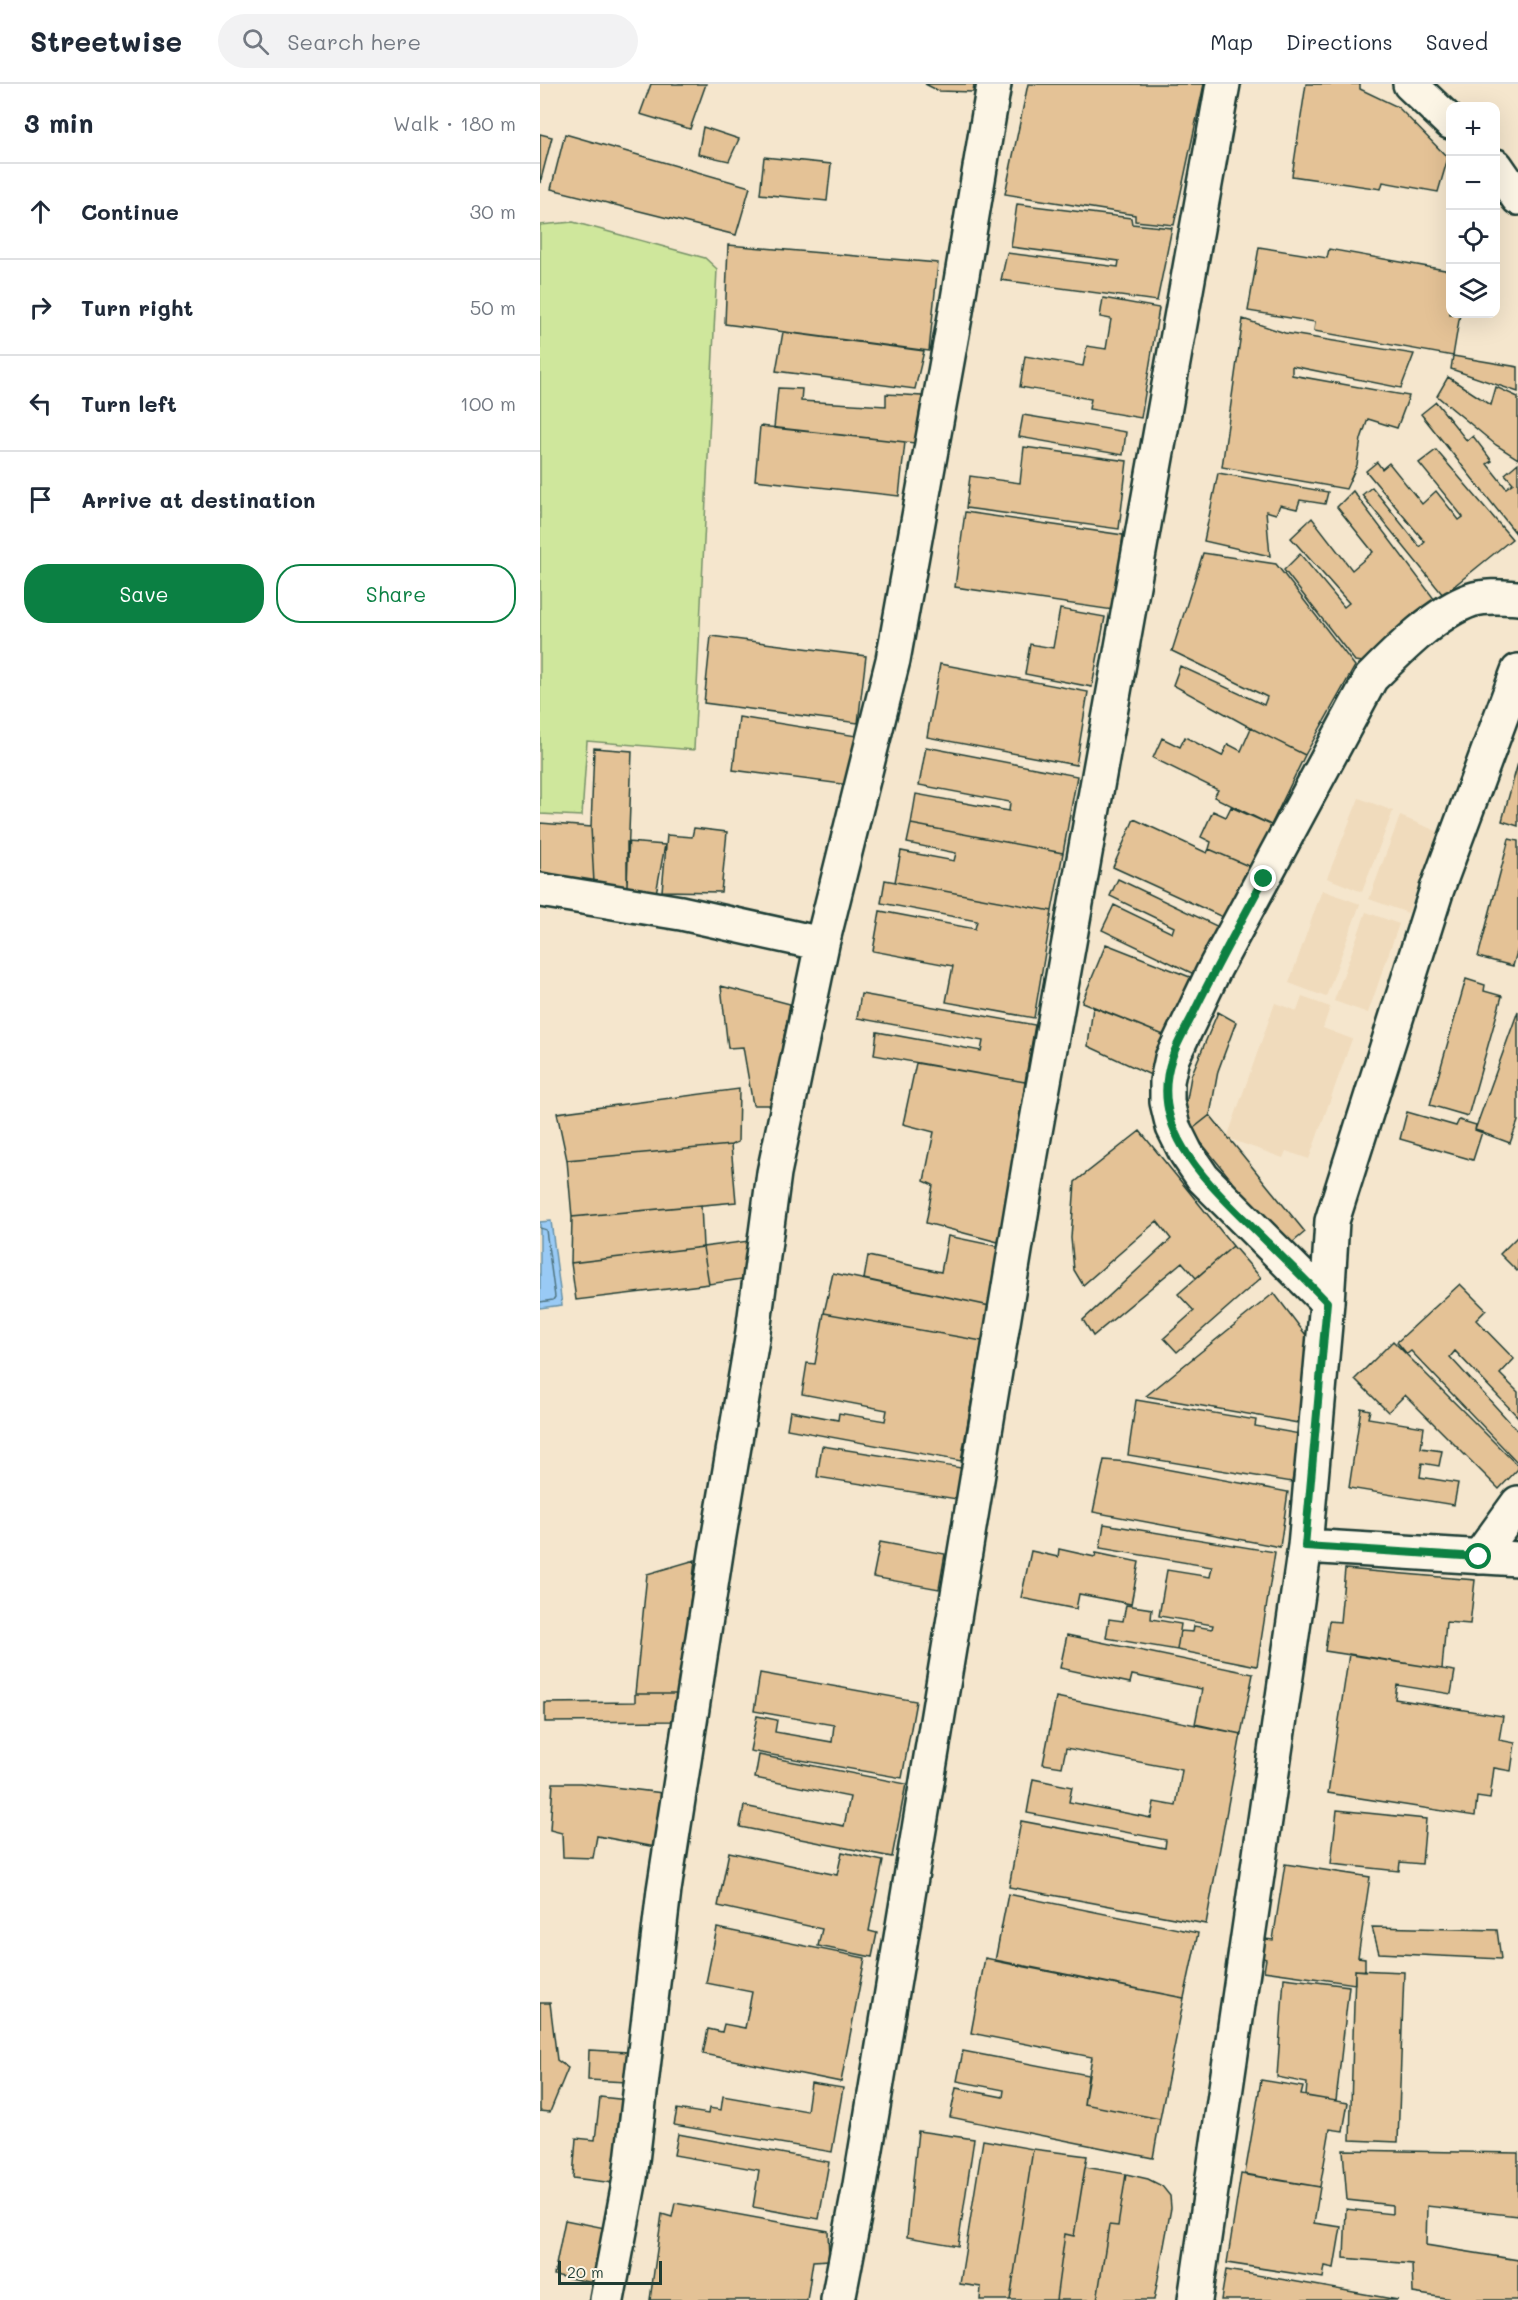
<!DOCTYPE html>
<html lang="en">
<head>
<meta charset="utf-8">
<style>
  :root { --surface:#fff; --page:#f2f2f3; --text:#1f2937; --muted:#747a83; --line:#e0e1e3; --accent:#0b8043 }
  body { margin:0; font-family:Mali,sans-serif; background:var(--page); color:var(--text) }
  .controls { position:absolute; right:18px; top:18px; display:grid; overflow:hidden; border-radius:12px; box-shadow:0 6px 24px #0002 }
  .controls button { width:54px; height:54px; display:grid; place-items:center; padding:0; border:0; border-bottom:2px solid var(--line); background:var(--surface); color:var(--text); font:30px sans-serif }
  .scale { position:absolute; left:18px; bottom:15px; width:104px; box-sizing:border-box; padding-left:6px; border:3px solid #1f3d34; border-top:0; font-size:16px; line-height:21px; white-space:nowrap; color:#1f3d34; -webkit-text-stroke:4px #fcf5e5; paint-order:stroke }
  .stop { position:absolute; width:18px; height:18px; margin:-14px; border:4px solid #0b8043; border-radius:50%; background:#fff }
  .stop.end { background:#0b8043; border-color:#fff; box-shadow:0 2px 6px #0008 }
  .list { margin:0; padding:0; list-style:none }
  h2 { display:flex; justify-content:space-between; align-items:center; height:78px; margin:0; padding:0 24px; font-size:26px }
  h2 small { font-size:20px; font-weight:400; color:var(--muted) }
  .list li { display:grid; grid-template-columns:39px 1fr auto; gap:18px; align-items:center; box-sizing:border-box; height:96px; padding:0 24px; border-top:2px solid var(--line) }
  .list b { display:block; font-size:22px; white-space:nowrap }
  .list em { font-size:20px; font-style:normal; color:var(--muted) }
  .actions { display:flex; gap:12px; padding:18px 24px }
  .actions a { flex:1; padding:14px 0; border:2px solid var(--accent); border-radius:24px; text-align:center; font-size:21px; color:var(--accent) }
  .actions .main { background:var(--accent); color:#fff }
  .icon { flex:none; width:33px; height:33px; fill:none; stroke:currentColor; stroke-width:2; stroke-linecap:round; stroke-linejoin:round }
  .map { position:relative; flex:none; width:978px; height:2216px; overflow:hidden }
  header { display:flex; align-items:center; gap:36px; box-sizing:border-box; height:84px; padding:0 30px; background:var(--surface); border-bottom:2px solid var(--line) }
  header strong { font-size:28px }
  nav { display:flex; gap:33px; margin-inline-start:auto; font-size:21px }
  .search { width:420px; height:54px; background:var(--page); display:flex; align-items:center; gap:15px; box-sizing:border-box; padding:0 21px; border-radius:33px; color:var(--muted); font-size:22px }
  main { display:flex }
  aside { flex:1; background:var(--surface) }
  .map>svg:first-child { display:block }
  .built { fill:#f0dbbc }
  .green { fill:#cfe79c; stroke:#779268; stroke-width:1.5 }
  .water { fill:#99caf5; stroke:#6892a8; stroke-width:1.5 }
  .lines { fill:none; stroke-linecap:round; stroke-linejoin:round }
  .shore { stroke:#507581; stroke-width:1.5 }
  .building { fill:#e4c296; stroke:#1f3d34; stroke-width:1.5 }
  .minor-casing { stroke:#1f3d34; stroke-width:38 }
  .minor { stroke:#fcf5e5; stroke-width:33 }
  .route { stroke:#0b8043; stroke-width:8 }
</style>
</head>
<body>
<header>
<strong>Streetwise</strong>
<div class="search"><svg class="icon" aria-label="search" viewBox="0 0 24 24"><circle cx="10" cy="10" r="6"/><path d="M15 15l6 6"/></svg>Search here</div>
<nav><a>Map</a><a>Directions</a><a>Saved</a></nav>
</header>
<main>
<aside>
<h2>3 min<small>Walk · 180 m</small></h2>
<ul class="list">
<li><svg class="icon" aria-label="ahead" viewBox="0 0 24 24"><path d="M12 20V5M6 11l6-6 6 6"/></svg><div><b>Continue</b></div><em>30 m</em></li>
<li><svg class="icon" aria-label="right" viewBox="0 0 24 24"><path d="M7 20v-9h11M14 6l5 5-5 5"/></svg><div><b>Turn right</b></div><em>50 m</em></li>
<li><svg class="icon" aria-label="left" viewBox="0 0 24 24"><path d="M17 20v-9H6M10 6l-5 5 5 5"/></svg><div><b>Turn left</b></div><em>100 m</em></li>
<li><svg class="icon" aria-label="arrive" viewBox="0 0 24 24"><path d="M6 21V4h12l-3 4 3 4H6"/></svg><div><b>Arrive at destination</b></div></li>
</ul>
<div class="actions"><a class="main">Save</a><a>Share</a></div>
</aside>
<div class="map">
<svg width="978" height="2216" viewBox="0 0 978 2216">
  <rect width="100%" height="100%" fill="#f5e6cd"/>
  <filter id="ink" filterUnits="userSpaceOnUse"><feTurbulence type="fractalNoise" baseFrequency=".0167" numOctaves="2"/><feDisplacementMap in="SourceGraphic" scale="12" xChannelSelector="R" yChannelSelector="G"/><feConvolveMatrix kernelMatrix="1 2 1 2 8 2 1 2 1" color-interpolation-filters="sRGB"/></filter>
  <g filter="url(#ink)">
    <path class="built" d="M819,714L853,727L822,808L787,794Z
      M860,732L899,748L868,829L829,815Z
      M782,806L820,820L786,913L749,899Z
      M826,828L859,840L828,929L794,917Z
      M762,913L790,923L783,944L812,955L769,1075L746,1067L743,1074L687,1054L735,919L757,927Z"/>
    <path class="green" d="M33,138L165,174L177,185L154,666L47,657L42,732L0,730V141Z"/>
    <path class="water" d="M11,1137L22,1221L0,1224V1138Z"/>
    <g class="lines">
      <path class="shore" d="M0,1144L6,1146L15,1213L13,1216L0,1218"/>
    </g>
    <path class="building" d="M111,0H166L150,45L100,30Z
      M385,0H434L433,8L399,7Z
      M488,0H664L634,141L595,137V131L465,110Z
      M766,0H820V5L858,23L908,74L898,108L843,98L841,105L752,92Z
      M163,43L199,55L189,77L158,70Z
      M0,50L12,53L0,99Z
      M25,50L210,103L196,151L11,105Z
      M224,73L291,80L287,117L220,110Z
      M477,120L591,134L592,140L632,144L617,217L461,196L467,169L578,183L579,177L471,163Z
      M188,161L398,179L389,267L185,240Z
      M719,163L787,174L789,165L910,187V230H920L913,272L774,247L775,238L708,227Z
      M563,214L619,224L601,334L549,325L551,315L480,303L485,272L543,282L547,262L566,265L571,235L560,233Z
      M703,235L745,249L874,270L861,304L752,282V291L869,312L857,344L828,335L821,355L817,381L806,405L682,383Z
      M243,248L384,267L375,305L236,287Z
      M913,272L978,283V308L911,285Z
      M908,293L951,321L956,303L978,313V375L956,361L897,312Z
      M238,304L262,305L261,317L346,322V310L382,312L375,359L234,344Z
      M896,318L927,357L933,352L952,377L947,380L966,404L973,399L965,390L978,379V452L881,330Z
      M483,331L586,348L583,371L479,353Z
      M220,342L365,358L359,412L215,396Z
      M484,363L587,377L579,445L426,424L430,392L480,399Z
      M896,366L972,455L903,511L822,411L832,403L880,463L885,458L826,387L837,378L842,385L849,379L882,420L896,407L919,436L923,433L879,379Z
      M678,389L788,408L785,420L760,416L757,425L740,421L736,430L726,427L730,472L664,457Z
      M813,407L901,524L832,579L815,577L744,486L760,470L804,523L809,519L751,454L772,434L812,486L833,468L797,423Z
      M425,428L583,451L573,526L415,503Z
      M663,469L736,480L815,582L765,671L711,644L633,601L640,582L724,621L727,613L632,567Z
      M520,525L565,533L552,603L485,590L490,560L513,564Z
      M171,552L326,572L318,639L164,619Z
      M400,580L548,608L536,681L387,653Z
      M199,633L329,654L317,702L193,686Z
      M711,644L765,671L731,741L674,713L678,706L613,674L622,654L640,663L645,653L682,672L688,660L701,667Z
      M386,663L537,692L523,769L371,740L376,710L469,727L470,718L379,701Z
      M54,664L92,667L87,802L54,799L51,743Z
      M978,679V742L962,737Z
      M691,723L731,741L713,784L669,765L671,758L661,753L673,727L686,733Z
      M594,735L667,769L669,765L713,784L689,836L573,783Z
      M0,739L51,743L54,799L0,791Z
      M371,740L523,769L512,827L355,798L361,767L414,777L416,769L367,759Z
      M154,744L187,748L181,808L122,807L127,751L152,753Z
      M969,755L978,757V864L973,882L938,873Z
      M87,758L125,761L115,815L87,811Z
      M578,795L683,845L660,893L562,846L574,821L632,849L634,843L570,812Z
      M345,796L512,827L494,934L406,918L413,882L333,867L340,827L435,845L437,837L341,819Z
      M566,860L660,897L631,954L542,918Z
      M926,895L945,901L944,907L962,912L928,1032L890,1021Z
      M181,902L250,920L240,974L242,1021H213L203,963L188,964Z
      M321,910L495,941L485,998L334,971L337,948L441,967L443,957L317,934Z
      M553,923L631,954L615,993L548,962Z
      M978,927V1037L970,1059L935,1046Z
      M678,928L696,938L678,987L670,1031L651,1046L645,1027L651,992Z
      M376,979L485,998L475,1069L472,1118L458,1158L386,1139L393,1101L384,1097L394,1048L363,1040Z
      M199,1005L198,1058L191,1061L27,1076L17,1029Z
      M867,1028L916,1042L919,1036L936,1041L935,1046L942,1048L933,1076L860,1055Z
      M670,1031L765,1148L746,1164L651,1046Z
      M600,1047L693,1162L656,1194L642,1178L553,1252L543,1236L631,1155L617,1137L543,1201L534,1186L531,1154L535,1098Z
      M191,1061L196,1118L32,1133L27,1076Z
      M161,1121L163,1163L31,1179L32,1133Z
      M408,1152L461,1163L450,1222L324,1195L328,1172L401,1188Z
      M978,1152V1186L977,1187L960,1170Z
      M209,1157L215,1193L169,1200L163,1163Z
      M693,1162L721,1194L637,1268L624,1254L654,1227L638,1210Z
      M163,1163L169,1200L36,1216L31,1179Z
      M293,1189L450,1222L442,1257L284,1229Z
      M920,1200L946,1226L936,1236L974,1275L960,1290L978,1308V1333L915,1267L910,1273L978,1347V1379L871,1267L867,1270L857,1258Z
      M734,1209L772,1259L764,1340L606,1312Z
      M284,1229L442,1257L421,1377L247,1345L250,1327L298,1336L299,1329L345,1337L347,1326L262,1310L267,1279L275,1280Z
      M853,1257L978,1382V1385L959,1405L865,1311L848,1328L815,1295Z
      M596,1316L716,1336L715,1342L766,1351L763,1375L756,1374L752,1398L588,1371Z
      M821,1324L830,1326L828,1334L884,1343L881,1364L902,1367L899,1382L882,1379L880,1393L918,1399L914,1421L809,1404Z
      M282,1362L428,1385L423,1416L277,1393Z
      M564,1376L588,1378L748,1408L740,1463L553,1428Z
      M564,1440L735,1468L717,1582L637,1566L640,1547L653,1548L654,1542L672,1545L673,1541L619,1532L627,1486L670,1493L672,1483L560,1464Z
      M340,1458L405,1470L399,1505L333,1493Z
      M519,1465L555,1473L556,1469L599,1478L591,1520L539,1510L536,1525L481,1514L491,1467L518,1473Z
      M155,1476L140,1610H95L107,1490Z
      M805,1485L935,1496L930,1540L906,1538L902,1585L785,1567L789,1537L800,1538Z
      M586,1521L612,1525L611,1535L641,1540L637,1566L566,1554L569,1535L583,1537Z
      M527,1551L713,1590L701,1650L655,1640L662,1605L592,1591L590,1599L520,1584Z
      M809,1570L915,1587L911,1610L857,1601L855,1615L963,1632L959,1656L975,1659L971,1687L954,1684L950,1715L937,1713L935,1732L788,1709Z
      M220,1589L376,1617L362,1694L210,1667L217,1632L237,1636L235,1648L292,1658L294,1641L214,1627Z
      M95,1610H140L141,1637L5,1638V1619L95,1618Z
      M516,1613L701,1650L666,1840L469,1803L481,1737L625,1764L626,1756L487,1729L493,1695L532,1703L529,1718L611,1734L614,1718L636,1722L642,1686L526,1664L522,1683L503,1680Z
      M219,1671L366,1700L352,1773L200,1743L204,1722L304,1742L310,1713L215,1694Z
      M13,1699H40L131,1710L126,1765L57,1752L53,1774L23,1773L22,1749L10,1746Z
      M797,1726L886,1735L882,1780L860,1778L859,1787L791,1780Z
      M189,1768L297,1791L302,1768L343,1777L329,1847L337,1849L332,1873L278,1862L282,1845L178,1822Z
      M745,1780L830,1793L818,1873L825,1874V1887L815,1886V1900L724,1887L726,1875L715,1871L718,1854L733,1856Z
      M468,1810L658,1849L644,1914L455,1877Z
      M832,1843L957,1846L961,1875L839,1869Z
      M177,1844L325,1874L301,1998L163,1970L168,1945L182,1948L184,1940L205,1944L212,1908L166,1899Z
      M445,1874L644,1914L620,2035L544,2020L552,1973L431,1949Z
      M815,1886L864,1888L858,2058L810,2056Z
      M744,1894L809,1902L796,2017L766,2012L767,1999L737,1993Z
      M0,1919H10L17,1976L28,1984L10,2028L0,2027Z
      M49,1966L88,1968L87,1998L48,1996Z
      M423,1967L548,1991L544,2020L620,2035L613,2074L410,2033L416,2004L463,2013L464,2006L417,1997Z
      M721,1996L763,2003L761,2011L808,2019L803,2047L790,2045L780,2103L705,2090Z
      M271,1999L303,2004L292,2068L134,2041L137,2025L168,2030L169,2024L181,2026L183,2012L267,2027Z
      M60,2013L97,2017L74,2099L33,2094L36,2054L55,2056Z
      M378,2047L434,2055L418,2162L367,2153Z
      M138,2050L289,2078L279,2135L213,2123L219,2086L134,2071Z
      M443,2056L493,2065L470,2216H440L441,2203L420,2200Z
      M493,2065L547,2072L534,2152L525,2150L516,2216H470Z
      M803,2066L978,2069V2132L887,2122L886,2161L978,2176V2216H918L873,2209L872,2180L804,2174L806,2125L852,2130V2121L807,2116Z
      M545,2083L586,2090L578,2142L569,2141L557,2216H516L525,2150L534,2152Z
      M586,2090L608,2095L622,2102L630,2112L631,2124L614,2216H557L569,2141L578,2142Z
      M701,2090L780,2103L774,2139L801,2143L794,2184L785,2182L783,2194L687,2179Z
      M135,2119L288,2147L289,2176L273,2177L267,2216H110L122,2130L132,2133Z
      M25,2136L65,2144L54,2199L14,2191Z
      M686,2186L752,2197L858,2216H681Z"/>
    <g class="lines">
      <defs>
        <path id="minor" d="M870,0L910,38
          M956,82L978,114
          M0,806L141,829L282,860
          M787,1218L663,1094L646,1069L633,1043L627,1018V997L632,974L675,884L831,594C857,568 896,528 931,516C946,511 963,513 978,514
          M765,1462L978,1475
          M939,1473L978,1419
          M67,2216L90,2094L124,1806L176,1469L212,1255L234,1089L282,860L353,576L415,233L454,0
          M298,2216L319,2107L491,1070L683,0
          M655,2216L765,1462L787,1218L792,1137L897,805L978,587"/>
      </defs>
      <use href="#minor" class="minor-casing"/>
      <use href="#minor" class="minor"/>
    </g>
  </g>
  <g class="lines" filter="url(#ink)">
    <path class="route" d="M724,795C700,839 676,883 654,928C647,943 637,958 632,974C607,1045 668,1099 713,1144C738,1169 763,1193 787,1218L765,1462L939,1473"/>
  </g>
</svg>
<div class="controls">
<button>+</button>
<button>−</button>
<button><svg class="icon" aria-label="locate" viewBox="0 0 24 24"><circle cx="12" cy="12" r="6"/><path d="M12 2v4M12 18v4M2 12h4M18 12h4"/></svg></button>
<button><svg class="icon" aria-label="layers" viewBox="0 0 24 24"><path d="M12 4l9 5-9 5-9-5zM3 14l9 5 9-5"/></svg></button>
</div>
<div class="scale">20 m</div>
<div class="stop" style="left:939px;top:1473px"></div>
<div class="stop end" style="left:724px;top:795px"></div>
</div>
</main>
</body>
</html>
